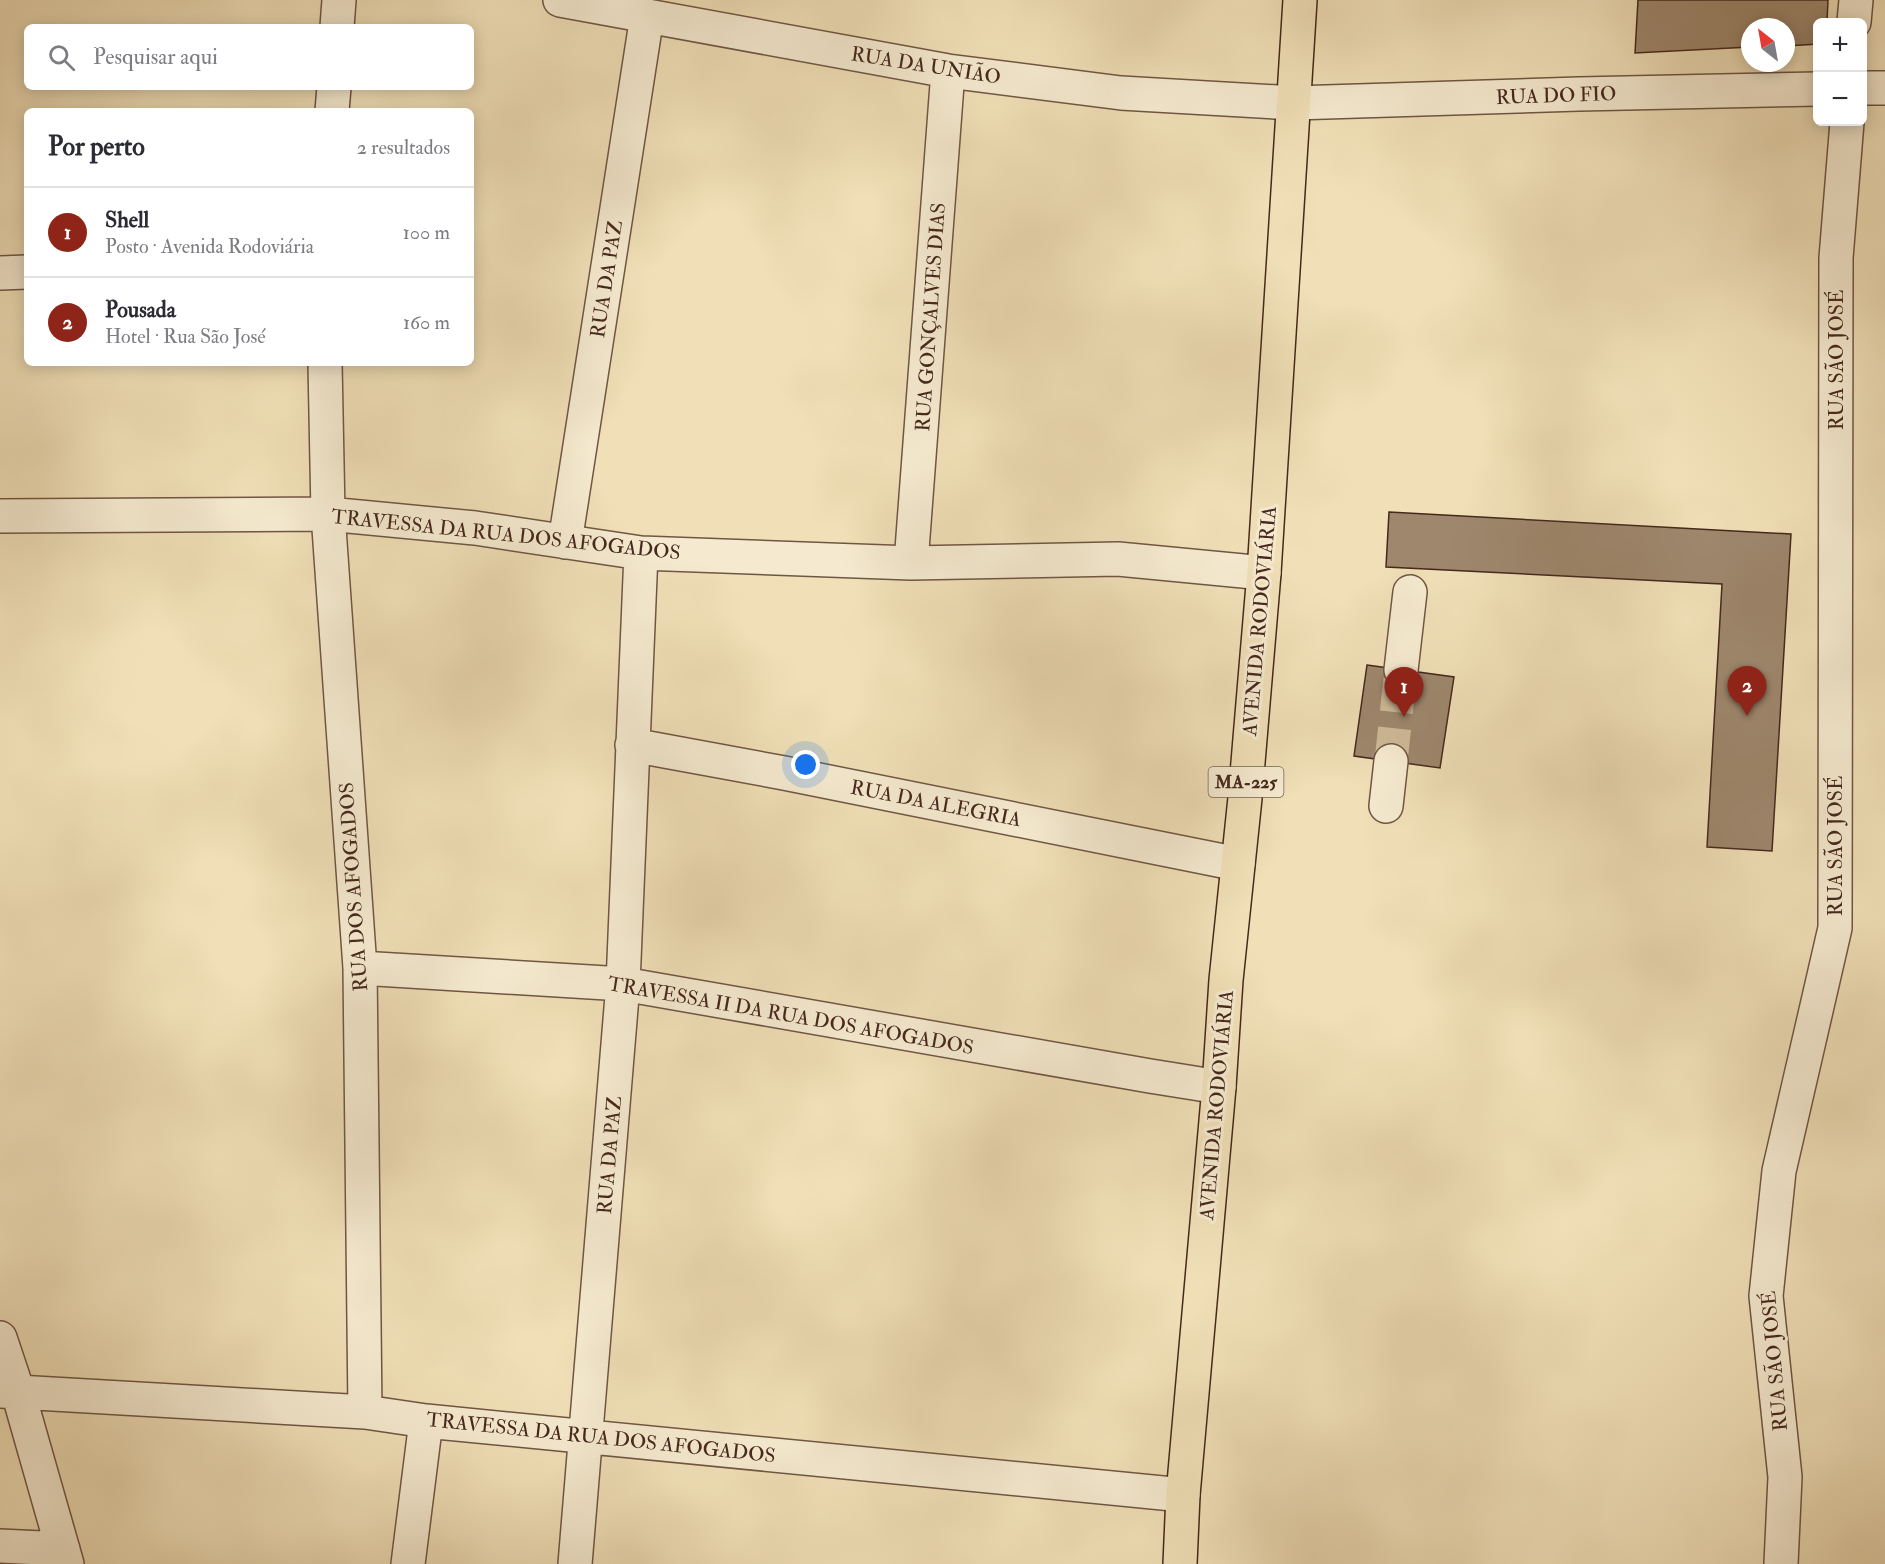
<!DOCTYPE html>
<html lang="pt">
<head>
<meta charset="utf-8">
<style>
  :root { --surface:#fff; --page:#f2f2f3; --text:#2b2b33; --muted:#7c7c81; --line:#e1e1e2; --accent:#8f2418 }
  body { margin:0; font-family:"IM FELL Double Pica",serif; background:var(--page); color:var(--text) }
  .controls { position:absolute; right:18px; top:18px; display:grid; overflow:hidden; border-radius:9px; box-shadow:0 3px 15px #0003 }
  .controls button { width:54px; height:54px; display:grid; place-items:center; padding:0; border:0; border-bottom:2px solid var(--line); background:var(--surface); color:var(--text); font:30px sans-serif }
  .compass { position:absolute; left:1741px; top:18px; width:54px; height:54px; border-radius:50%; background:var(--surface); box-shadow:0 3px 15px #0003; rotate:329deg }
  .you { position:absolute; left:806px; top:765px; width:21px; height:21px; margin:-15px; border:4px solid #fff; border-radius:50%; background:#1a73e8; box-shadow:0 0 0 9px #1a73e833 }
  .badge { display:grid; place-items:center; width:39px; height:39px; border-radius:50%; background:var(--accent); color:#fff; font-size:20px; font-weight:700 }
  .pin { position:absolute; translate:-50% -50px; filter:drop-shadow(0 2px 3px #0008) }
  .pin::after { content:''; position:absolute; top:32px; width:21px; height:18px; background:inherit; clip-path:polygon(0 0,100% 0,50% 100%) }
  .list { margin:0; padding:0; list-style:none }
  h2 { display:flex; justify-content:space-between; align-items:center; height:78px; margin:0; padding:0 24px; font-size:26px }
  h2 small { font-size:20px; font-weight:400; color:var(--muted) }
  .list li { display:grid; grid-template-columns:39px 1fr auto; gap:18px; align-items:center; box-sizing:border-box; height:90px; padding:0 24px; border-top:2px solid var(--line) }
  .list b { display:block; font-size:22px; white-space:nowrap }
  .list p { margin:0; font-size:20px; white-space:nowrap; color:var(--muted) }
  .list em { font-size:20px; font-style:normal; color:var(--muted) }
  .icon { flex:none; width:33px; height:33px; fill:none; stroke:currentColor; stroke-width:2; stroke-linecap:round; stroke-linejoin:round }
  .map { position:relative; flex:none; width:1885px; height:1564px; overflow:hidden }
  .search { position:absolute; background:var(--surface); box-shadow:0 3px 15px #0003; left:24px; top:24px; width:450px; height:66px; display:flex; align-items:center; gap:15px; box-sizing:border-box; padding:0 21px; border-radius:9px; color:var(--muted); font-size:22px }
  .panel { position:absolute; background:var(--surface); box-shadow:0 3px 15px #0003; left:24px; top:108px; width:450px; height:258px; border-radius:9px }
  .map>svg:first-child { display:block }
  .building { fill:#9e876d; stroke:#46281d; stroke-width:1.5 }
  .lines { fill:none; stroke-linecap:round; stroke-linejoin:round }
  .minor-tunnel { stroke:#ceba98; stroke-width:33; stroke-dasharray:33 16; stroke-linecap:butt }
  .minor-casing { stroke:#705644; stroke-width:36 }
  .highway-casing { stroke:#46281d; stroke-width:36 }
  .minor { stroke:#f5ead0; stroke-width:33 }
  .highway { stroke:#f0dfb7; stroke-width:33 }
  .labels { text-anchor:middle; stroke-width:6; stroke-linejoin:round; paint-order:stroke }
  .shield { fill:#f5ead0; stroke:#7a6253; stroke-width:1.5 }
  .shield-label { font-size:18px; font-weight:bold; fill:#46281d }
  .street-label { font-size:20px; fill:#46281d; stroke:#f5ead0 }
</style>
</head>
<body>
<div class="map">
<svg width="1885" height="1564" viewBox="0 0 1885 1564">
  <rect width="100%" height="100%" fill="#f0dfb7"/>
  <filter id="stains"><feTurbulence type="fractalNoise" baseFrequency=".00333" numOctaves="4"/><feColorMatrix values="0 0 0 0 .2 0 0 0 0 .09 0 0 0 0 .02 0 0 0 .5 -.17"/></filter>
  <radialGradient id="worn" r=".72"><stop offset=".6" stop-color="#630" stop-opacity="0"/><stop offset="1" stop-color="#630" stop-opacity=".3"/></radialGradient>
  <path class="building" d="M1638,0H1828L1827,22H1818V44L1786,46V27H1750V47L1635,53Z
    M1389,512L1791,534L1772,851L1707,847L1722,584L1386,567Z
    M1367,665L1454,677L1440,768L1354,756Z"/>
  <g class="lines">
    <path class="minor-tunnel" d="M1391,761L1401,670"/>
    <defs>
      <path id="minor" d="M560,0L948,71L1121,93L1294,103L1579,94L1818,89
        M1854,22L1856,0
        M337,27L339,0
        M1862,88H1885
        M332,111L334,87
        M0,273L27,272
        M325,363L328,514L360,968L365,1412
        M0,516L328,514L475,528L641,553L911,563L1118,559L1264,573
        M565,542L647,16
        M911,563L948,71
        M1401,670L1410,592
        M632,745L784,773L1238,864
        M1386,806L1391,761
        M360,968L623,984L1150,1076L1219,1087
        M0,1338L18,1392L67,1564
        M0,1391L365,1412L426,1421L1183,1495
        M0,1546L63,1549
        M408,1564L426,1421
        M575,1564L623,984L641,553
        M1781,1564L1785,1477L1766,1296L1779,1171L1835,928L1836,258L1847,122"/>
      <path id="highway" d="M1180,1564L1183,1495L1219,1087L1226,980L1245,798L1264,573L1300,0"/>
    </defs>
    <use href="#minor" class="minor-casing"/>
    <use href="#highway" class="highway-casing"/>
    <use href="#minor" class="minor"/>
    <use href="#highway" class="highway"/>
  </g>
  <g class="labels">
    <rect class="shield" x="1208.5" y="767" width="75" height="30" rx="4.5"/>
    <g class="shield-label">
      <text x="1246" y="788">MA-225</text>
    </g>
    <g class="street-label">
      <text transform="translate(926 65) rotate(9)" y="7">RUA DA UNIÃO</text>
      <text transform="translate(1556 95) rotate(-2)" y="7">RUA DO FIO</text>
      <text transform="translate(606 279) rotate(-81)" y="7">RUA DA PAZ</text>
      <text transform="translate(930 317) rotate(-86)" y="7">RUA GONÇALVES DIAS</text>
      <text transform="translate(1836 360) rotate(-90)" y="7">RUA SÃO JOSÉ</text>
      <text transform="translate(506 534) rotate(6)" y="7">TRAVESSA DA RUA DOS AFOGADOS</text>
      <text transform="translate(1259 621) rotate(-85)" y="7">AVENIDA RODOVIÁRIA</text>
      <text transform="translate(936 803) rotate(11)" y="7">RUA DA ALEGRIA</text>
      <text transform="translate(1835 846) rotate(-90)" y="7">RUA SÃO JOSÉ</text>
      <text transform="translate(353 887) rotate(-94)" y="7">RUA DOS AFOGADOS</text>
      <text transform="translate(791 1015) rotate(10)" y="7">TRAVESSA II DA RUA DOS AFOGADOS</text>
      <text transform="translate(1216 1105) rotate(-85)" y="7">AVENIDA RODOVIÁRIA</text>
      <text transform="translate(609 1155) rotate(-85)" y="7">RUA DA PAZ</text>
      <text transform="translate(1774 1361) rotate(-95)" y="7">RUA SÃO JOSÉ</text>
      <text transform="translate(601 1437) rotate(6)" y="7">TRAVESSA DA RUA DOS AFOGADOS</text>
    </g>
  </g>
  <rect width="100%" height="100%" filter="url(#stains)"/>
  <rect width="100%" height="100%" fill="url(#worn)"/>
</svg>
<div class="controls">
<button>+</button>
<button>−</button>
</div>
<svg class="compass" viewBox="-18 -18 36 36"><path d="M0-13l5 13h-10z" fill="#e53935"/><path d="M0 13l5-13h-10z" fill="#7c7c81"/></svg>
<div class="you"></div>
<div class="pin badge" style="left:1404px;top:717px">1</div>
<div class="pin badge" style="left:1747px;top:716px">2</div>
<div class="search"><svg class="icon" aria-label="search" viewBox="0 0 24 24"><circle cx="10" cy="10" r="6"/><path d="M15 15l6 6"/></svg>Pesquisar aqui</div>
<section class="panel">
<h2>Por perto<small>2 resultados</small></h2>
<ul class="list">
<li><span class="badge">1</span><div><b>Shell</b><p>Posto · Avenida Rodoviária</p></div><em>100 m</em></li>
<li><span class="badge">2</span><div><b>Pousada</b><p>Hotel · Rua São José</p></div><em>160 m</em></li>
</ul>
</section>
</div>
</body>
</html>
